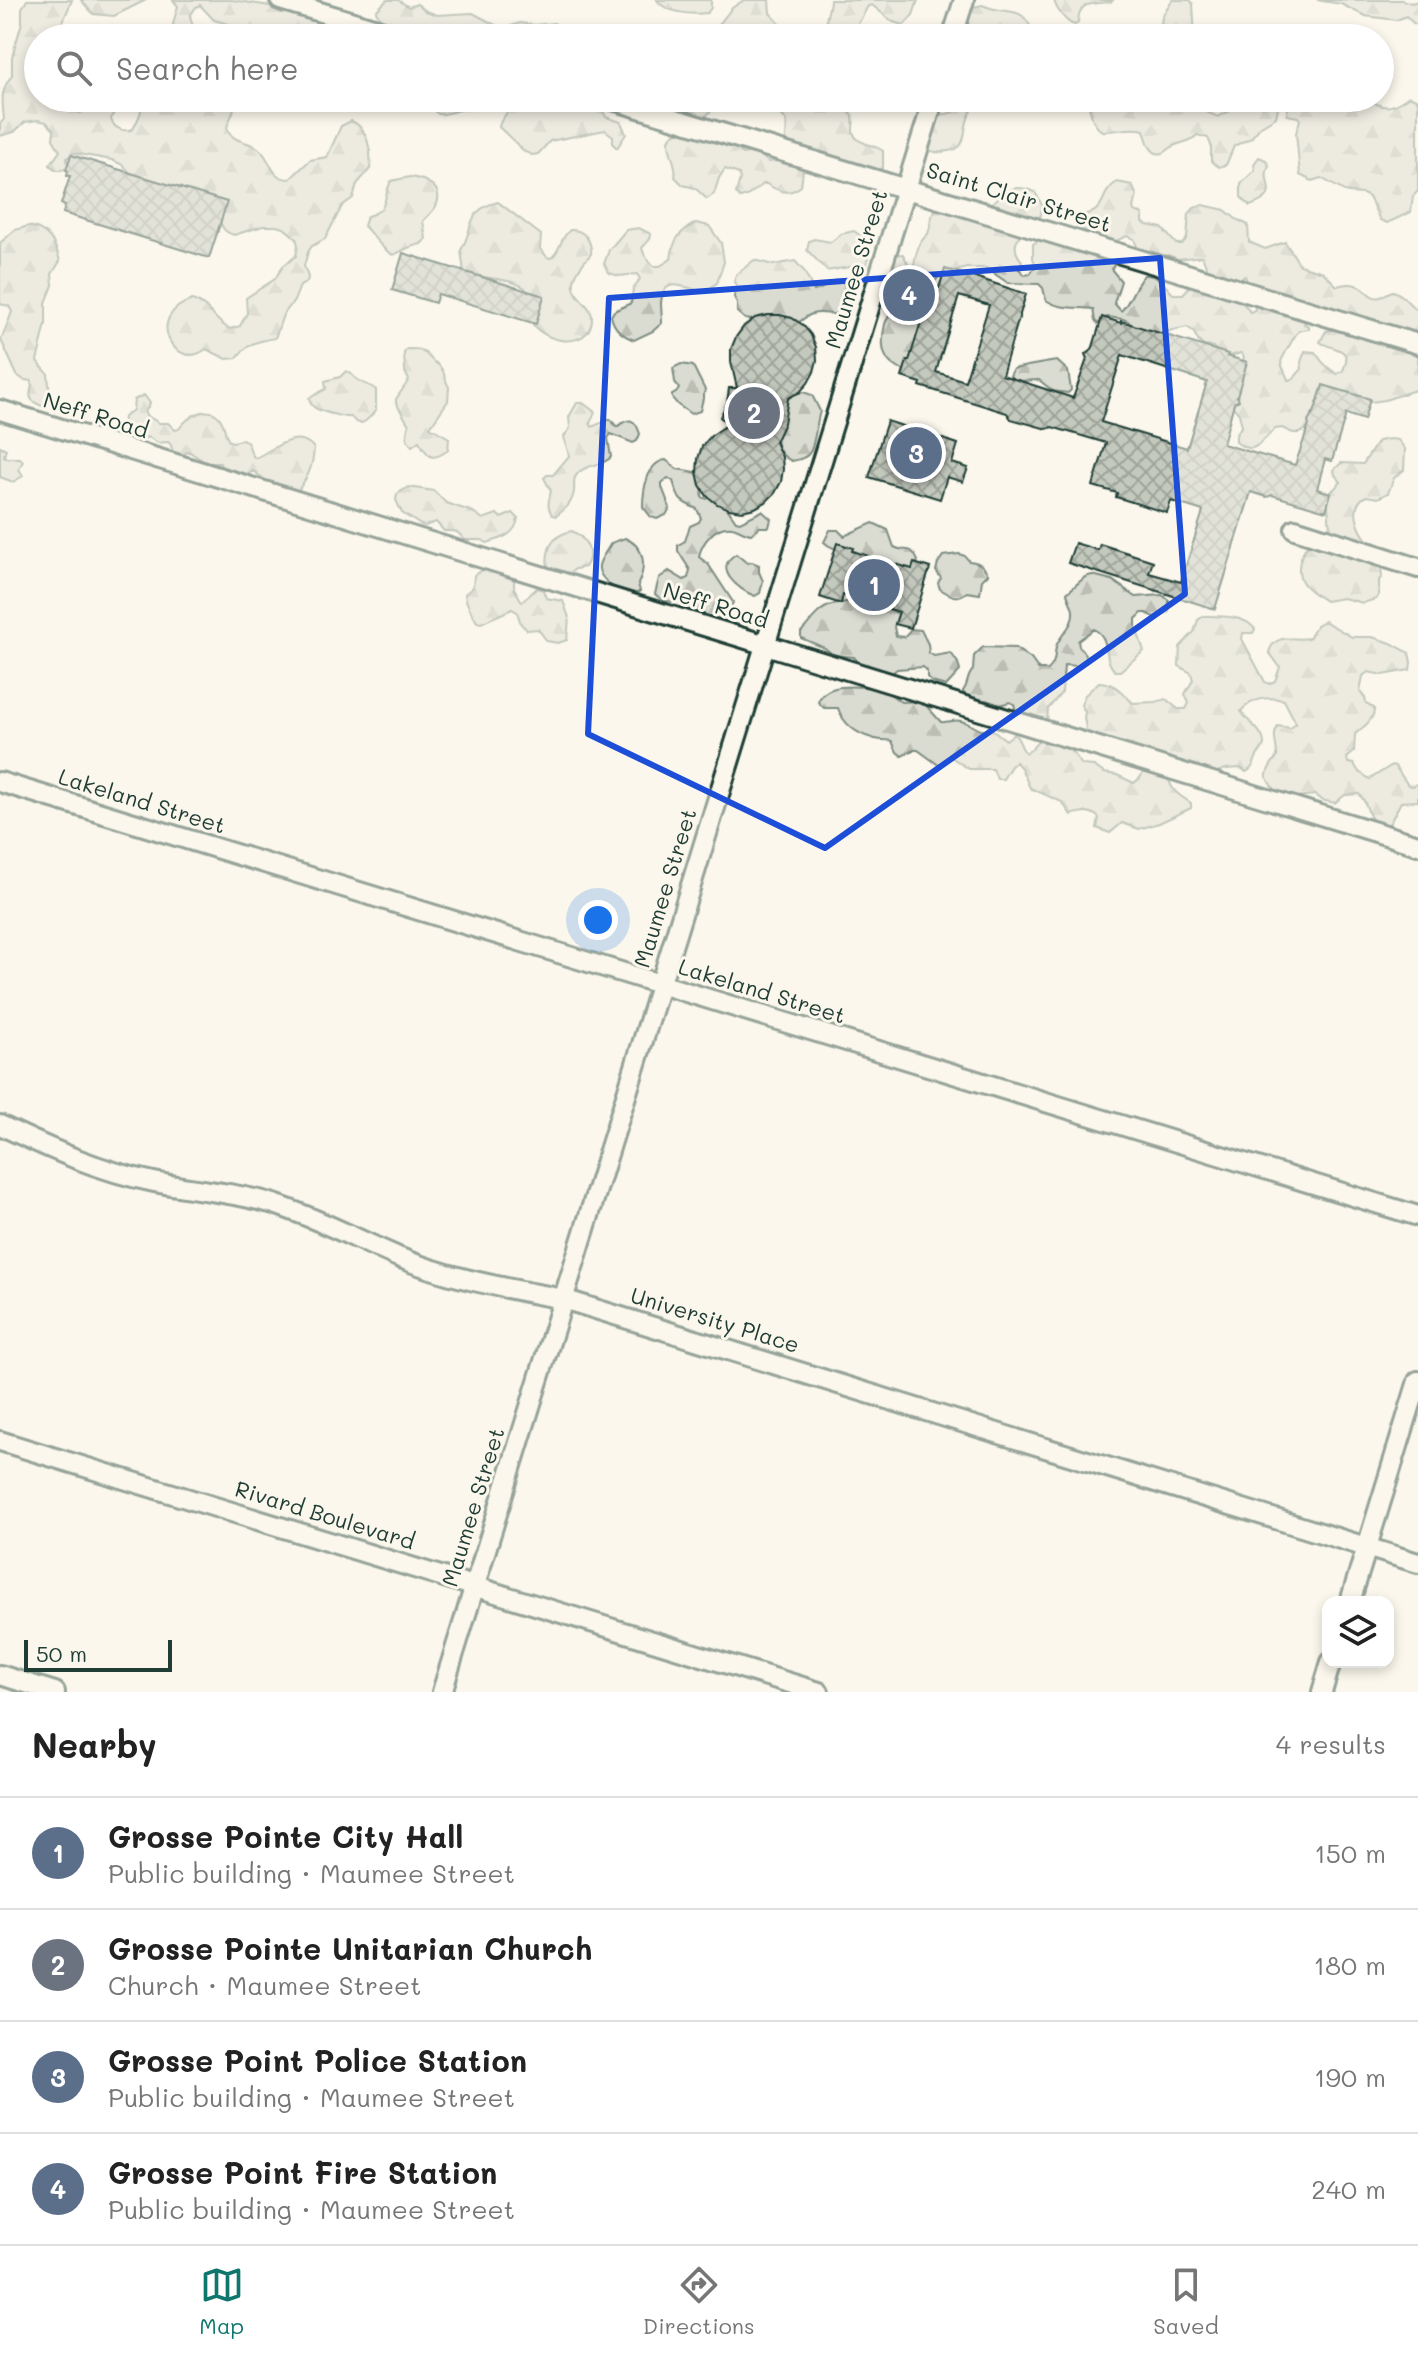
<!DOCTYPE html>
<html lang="en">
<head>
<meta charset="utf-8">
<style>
  :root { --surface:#fff; --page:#f6f6f6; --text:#222; --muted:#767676; --line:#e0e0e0; --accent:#0f766e }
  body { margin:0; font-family:Mali,sans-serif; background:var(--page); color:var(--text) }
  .controls { position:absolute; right:24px; bottom:24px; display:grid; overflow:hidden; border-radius:16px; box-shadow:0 4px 12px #0003 }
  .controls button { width:72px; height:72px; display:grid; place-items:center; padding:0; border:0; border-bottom:2px solid var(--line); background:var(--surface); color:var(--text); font:40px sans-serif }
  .scale { position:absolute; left:24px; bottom:20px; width:148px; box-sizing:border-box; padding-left:8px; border:4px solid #1f3d34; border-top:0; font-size:22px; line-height:28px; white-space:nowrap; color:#1f3d34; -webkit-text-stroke:6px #fbf7ec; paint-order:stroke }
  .you { position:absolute; left:598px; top:920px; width:28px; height:28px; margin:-20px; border:6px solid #fff; border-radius:50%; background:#1a73e8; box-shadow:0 0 0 12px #1a73e833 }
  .badge { display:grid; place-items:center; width:52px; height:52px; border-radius:50%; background:var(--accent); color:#fff; font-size:26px; font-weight:700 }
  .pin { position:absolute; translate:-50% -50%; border:4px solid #fff; box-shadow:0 2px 8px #0006 }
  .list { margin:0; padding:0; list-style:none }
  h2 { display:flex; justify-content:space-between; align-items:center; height:104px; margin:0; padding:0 32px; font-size:34px }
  h2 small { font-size:26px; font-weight:400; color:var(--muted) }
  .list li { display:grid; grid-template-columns:52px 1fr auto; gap:24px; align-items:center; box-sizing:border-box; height:112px; padding:0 32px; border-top:2px solid var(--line) }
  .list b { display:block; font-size:30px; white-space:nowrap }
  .list p { margin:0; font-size:26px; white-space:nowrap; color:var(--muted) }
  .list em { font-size:26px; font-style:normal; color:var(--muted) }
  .icon { flex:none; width:44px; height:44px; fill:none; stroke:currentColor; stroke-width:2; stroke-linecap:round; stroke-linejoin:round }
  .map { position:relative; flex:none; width:1418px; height:1692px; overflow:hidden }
  .search { position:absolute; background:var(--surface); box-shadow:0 4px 12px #0003; left:24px; right:24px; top:24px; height:88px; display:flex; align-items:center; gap:20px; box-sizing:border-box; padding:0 28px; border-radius:44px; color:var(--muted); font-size:30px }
  .sheet { height:552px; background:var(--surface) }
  nav { display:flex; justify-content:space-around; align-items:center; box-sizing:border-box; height:112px; border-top:2px solid var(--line); background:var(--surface); font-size:22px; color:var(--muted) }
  nav a { display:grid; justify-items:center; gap:4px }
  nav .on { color:var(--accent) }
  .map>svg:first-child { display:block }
  .forest { fill:url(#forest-firs); stroke:#7d8c82; stroke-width:2; fill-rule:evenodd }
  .building { fill:url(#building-cross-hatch); stroke:#1f3d34; stroke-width:2; fill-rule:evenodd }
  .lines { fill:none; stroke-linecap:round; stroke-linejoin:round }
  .street-casing { stroke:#1f3d34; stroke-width:24 }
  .street { stroke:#fbf7ec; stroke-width:18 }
  .marked { fill:none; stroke:#1d4ed8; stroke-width:6; stroke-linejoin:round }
  .labels { text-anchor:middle; stroke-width:6; stroke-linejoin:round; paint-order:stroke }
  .street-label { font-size:22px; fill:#1f3d34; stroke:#fbf7ec }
</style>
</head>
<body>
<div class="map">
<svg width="1418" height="1692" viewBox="0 0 1418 1692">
  <defs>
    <pattern id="forest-firs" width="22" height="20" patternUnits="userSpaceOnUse" patternTransform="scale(2)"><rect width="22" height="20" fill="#dbdcd1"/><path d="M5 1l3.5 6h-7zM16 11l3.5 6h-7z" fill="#bcbeb4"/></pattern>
    <pattern id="building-cross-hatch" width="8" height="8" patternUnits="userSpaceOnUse" patternTransform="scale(2)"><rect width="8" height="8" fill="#c4c9be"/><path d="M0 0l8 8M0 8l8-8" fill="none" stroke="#9fa49b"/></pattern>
  </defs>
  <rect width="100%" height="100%" fill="#fbf7ec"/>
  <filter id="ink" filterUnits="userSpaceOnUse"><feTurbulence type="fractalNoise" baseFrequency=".0125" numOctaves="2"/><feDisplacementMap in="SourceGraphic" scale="16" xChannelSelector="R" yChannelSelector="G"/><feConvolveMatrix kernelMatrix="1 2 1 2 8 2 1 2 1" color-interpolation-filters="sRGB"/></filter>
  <g filter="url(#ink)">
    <path class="forest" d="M27,0H72L56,38H38V98H70L76,111L80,113L97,107L102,98H119L111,119C113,128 124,133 133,129C139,118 143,110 142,98H230C238,112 231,113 227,127C232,144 246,139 258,148C272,158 269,179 290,179L310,160L327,157L341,126L351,121C368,127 372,153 370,169L357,184L353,198L342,206L325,239L312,246L308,252L304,266L308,277L307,282L300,286L294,301L283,315L275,338C258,341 247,343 237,358L227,359L206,349C176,373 142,316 192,300C210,305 214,322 230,329L240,326L247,313L246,298L275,279L283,266L296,256L298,245L296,238L284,228L276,226H263L234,235C223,232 221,226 218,215L199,205L180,187L169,188L131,174L123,165L112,160L73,153L67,158L68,167C61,172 56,171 50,165L60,151L53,139L54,130L46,122L38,120L25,122L14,132L0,136V124L4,119C2,100 0,91 12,75V57L22,22V8Z
      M81,0H146L114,16L93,14Z
      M173,0H232L270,6L281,13L301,7C317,14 328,21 334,38H251L243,28L214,20L200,5L196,7L190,16L194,30L191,35C183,33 176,31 173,24L178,6Z
      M387,0H398L409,7L417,4L426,11L437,15L473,13L499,27L505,28L520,23L535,25L554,23L574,38H453C441,36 432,39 420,38C404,37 382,26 376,11Z
      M657,0H711V8L707,13C692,15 665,13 657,0Z
      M744,0H769L770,13L781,25L782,38H676L682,32L690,35L700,29L716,28L732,8Z
      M830,0H918L913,15L904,25L893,22L872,5L868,6L854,31L846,38H825C823,24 829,13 830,0Z
      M1054,0H1113L1111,2C1094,4 1078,0 1078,23L1075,25C1066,23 1056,9 1054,0Z
      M1173,0H1190L1193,4L1195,38C1164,38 1149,29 1173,0Z
      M1317,0H1402L1412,3L1418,1V25L1413,23L1406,16L1397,20L1365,16L1341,4Z
      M982,5C1013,18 1020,0 1036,38H979L969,34H962L964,9Z
      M1120,29L1136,32L1143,38H1056C1073,28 1080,40 1095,36C1103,33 1111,31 1120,29Z
      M1409,96L1418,100V191L1413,196L1411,212L1387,223L1380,220L1369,197L1363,194L1348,193L1321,178L1312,181L1300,175L1296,133L1300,120L1298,117L1287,115L1288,108L1283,101L1279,103L1276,117L1261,126L1251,138L1234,146L1226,165L1219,167L1211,161V145L1208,138L1197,135C1190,143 1183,141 1174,146C1170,147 1167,152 1163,153C1150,157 1147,139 1144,130C1132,126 1116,132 1102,131C1090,124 1092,109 1085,98H1192L1204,111L1218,117L1230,111L1241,98H1369C1383,112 1395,107 1409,96Z
      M426,98H582L602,109L606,117L621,122L626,134L617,148L613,144V136L605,130L550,141L538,154L532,155L525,152L499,127C500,118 508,115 510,106L504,98C495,100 489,106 480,108C474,110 467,109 461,110C438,114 440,122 426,98Z
      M655,98H710L711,111L702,120C684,117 665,114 655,98Z
      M754,98L793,101L799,98H836L853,116C854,121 853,126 853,131C855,145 873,143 883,151V168L876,171L856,164L787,148C784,138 788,129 786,121C781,108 759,113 750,104Z
      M969,101L974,104C973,109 971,112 969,116C962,130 969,149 948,151C938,153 933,153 924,147L932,113C947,118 958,110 969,101Z
      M688,130L735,146L743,154L756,151L768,162C787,161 789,155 803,170L801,186C788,197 776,190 765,183L747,196L740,198L736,193L740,179L739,174L725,169L719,178L714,194L707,199L695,188L683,185L675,177C680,159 651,133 688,130Z
      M1259,157L1266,160L1269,165C1259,186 1285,193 1250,206L1241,197V184L1255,170L1254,164Z
      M410,177C425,179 445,187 436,206C433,212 427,216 423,221L426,239L421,244C409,246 405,250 393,255C381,249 373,235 364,226L367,216C390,210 382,199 391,181Z
      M1117,182L1132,185L1137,196L1133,207L1134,211L1143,214V222L1147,225L1162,228L1176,244H1182L1187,238L1189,214L1195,207L1203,205L1225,210L1236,219L1248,225L1249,242L1265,249L1285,242L1300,265L1323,272L1337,286C1366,277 1365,301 1381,297C1385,295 1388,292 1393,291C1406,295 1407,305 1418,310V389L1385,400L1357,404L1314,424L1300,433H1293L1282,428L1275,429C1261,441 1255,457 1236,442V435L1242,425L1239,414L1231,404L1244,357L1241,353L1223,358L1213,347L1204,346L1199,342L1193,331L1187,327L1169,331L1158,337L1137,332L1128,321L1123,319L1107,317L1098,324L1095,321L1093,309C1077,307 1061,310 1046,300L1043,288L1039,284L1008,283L986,268H966L939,277L933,283L911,371C884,369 879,349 885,324C887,318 892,313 892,307C892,300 887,295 884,289L893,255L903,254L910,268L914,265C916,254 918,242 928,234C934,217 926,217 944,202L986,207C1005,195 1009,181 1035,192L1042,205L1041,215C1028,228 1004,241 1022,261L1019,269L1025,275L1030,274L1036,266L1033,258V244L1041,239L1092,240L1090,235L1077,226L1076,216C1082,214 1091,215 1096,210C1106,201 1102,192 1117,182ZM1127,236L1134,239L1139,252L1158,258L1168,255L1178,259L1202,256L1207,268L1221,278L1237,282L1245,276C1247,279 1247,282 1247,286C1249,295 1255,300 1255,310L1250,312C1237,291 1215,286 1191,285L1183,294H1173C1164,285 1159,274 1144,275C1134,286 1130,303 1121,311L1114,303L1121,281L1111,269L1117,262L1113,242ZM1309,317L1338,329L1326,331L1320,342C1330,349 1352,348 1345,365C1342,373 1344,370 1337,374C1326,367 1322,362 1315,352L1305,351L1301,362L1302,369L1293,379L1288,380C1287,375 1282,368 1281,362C1281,360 1295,335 1297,333C1300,329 1304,330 1309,329V326L1304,324Z
      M498,202L541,235L540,248L547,257L551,258C561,251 559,239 570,230C584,229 592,241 591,254C548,300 600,296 591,325C583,351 539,341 530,319C526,310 529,299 525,288C510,277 483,280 464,272L461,250C474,229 465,210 498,202Z
      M696,223L709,226L721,243L724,262L717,283L705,292C687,289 663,273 661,303C661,310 662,316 662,323L653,331L634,340C622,335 614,329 611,316L614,311L631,303L633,289L640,279L637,274L619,276L609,273L604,264L609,250L626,230L639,228L651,234L650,239L642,248L644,254L653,266H660L671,259C673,240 679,232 696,223Z
      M29,226C49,230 55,242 60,261L52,274L53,285L46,303V324L37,361L48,374L50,398L46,406H42C24,399 32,393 32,381L24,380L17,375L1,340L12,312L9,306L0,304V243L15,230Z
      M854,231L868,241L864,248L868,258L866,264L827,271L807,250L809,241L814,239L831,242L841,234Z
      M754,260L773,265L795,261L804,271L814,291C824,290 830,280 841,279L847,289L850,311L844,315C819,314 815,307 795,326L745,319L737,312V303L734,297L737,286L734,282L736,275Z
      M407,349C421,349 422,349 431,359C435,364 437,362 441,368C445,373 445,381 449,387L448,401L430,427L449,438L448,450C431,463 428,456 419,441L412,446C405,440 407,433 409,425L396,403V399L409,380L405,372L404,353Z
      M1057,361L1068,371L1071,390L1068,393L1053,391L1039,380L1016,381L1010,376L1013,369C1027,366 1042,363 1057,361Z
      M681,364L693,366L705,390L700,411L691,414L678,405L672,398V395L676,393L679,389L675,382L673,368Z
      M346,371C353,373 352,377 358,380C364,385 370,384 376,390V410C368,419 361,430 351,417C345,418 324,412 317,409C311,406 311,403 309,398L326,389L325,381L340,377Z
      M803,392L812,395L820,411C817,420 814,447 810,452C807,458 798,460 792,461C765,450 778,413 791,395Z
      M144,395L150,403L145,412L146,415L159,423H168L175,430L179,429C187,416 212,401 222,422C225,428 225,435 229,441L234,442L242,439C252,443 248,452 255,458C272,451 296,427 314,448C313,468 307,479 295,494L268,487L265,480L253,471L244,476L222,470L220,463H207L188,451L181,457L173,454L171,445L168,442L158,443L148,437L139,441C127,437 122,429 124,417L133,410L134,400Z
      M577,403H583L595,412L590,423L592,427L610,419L617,427C629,417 635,418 640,434L637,441L633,443L611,434L608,438L611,457C602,467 588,463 578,473C572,480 575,483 574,491C573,503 564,510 556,516L552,515C546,505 549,501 551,491L544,478L547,475H553L569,456L564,437L570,428L569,417Z
      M1390,439L1398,440L1405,449L1404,470L1394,478L1388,493L1378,498L1366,496C1349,505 1357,528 1368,541C1370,543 1377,549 1378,551C1381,558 1381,570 1382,577L1379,580V595L1376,599L1363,603L1343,598L1325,601C1308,590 1295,582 1300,561C1305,540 1315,541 1334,536L1330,528L1327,496L1341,482L1335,475L1334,470L1341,463L1363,464L1378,441Z
      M0,446L6,449L4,456L6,458H20L23,461L19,469L23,476L13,482L0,477Z
      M666,460L677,469L695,472L704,481L702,497L707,499L712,496L722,501L736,521L740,522L762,511L771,519L769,527H760L751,534C744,533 738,528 732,527C715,525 701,543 699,557L708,564L733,602L728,615L710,622C702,617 700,607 692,604C677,597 669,608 655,594L659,578L669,571L684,580L688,578L690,570L678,551V545L685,541L690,526L699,522L701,518L697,509C679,501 679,501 673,481L668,478L662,483V487L670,508L666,515L657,519L651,517L643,507C643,490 647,462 666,460Z
      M408,487L434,491L446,503L473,512L483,519L497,514L501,518L513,513L518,518C516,535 501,539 487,543L482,540H465C455,530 459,531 444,531L436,522L425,526L421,525L402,513L396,500L397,494Z
      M873,523L888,530L894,547C907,554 910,543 918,561L913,570L891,564L885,559C872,562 865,555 854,551C842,548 833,551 824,542L830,530H838L844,536Z
      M572,531C586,538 595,553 585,567L575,569L571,572L570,577L550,578C544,556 547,536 572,531Z
      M625,538C646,547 646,567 638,584L640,591L630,598C621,593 597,579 599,566C600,558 608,550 611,543Z
      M736,554L747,563L752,562L759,565V572L763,581L760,593L755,596C738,590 712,568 736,554Z
      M959,554L965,556L969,561C979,562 983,565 988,574L982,580L980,594L967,592C956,600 952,596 940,589L938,583L941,578L936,571L938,563L943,556Z
      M490,566L511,575L514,580V588L522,602L537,588L543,590L546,598L563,601L569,618L567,640L558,643L547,641L538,629L527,630L521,624L517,612L512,609L481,623L477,622C472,612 466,606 465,594L473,587L474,575Z
      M1092,575L1112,580L1136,597L1162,595L1169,600V612L1157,618L1146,613H1142L1136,619V628L1144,651L1120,671H1115C1102,659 1112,639 1094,629L1078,641L1079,646L1087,657L1080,666L1064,665L1062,692L1048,709L1047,722L1058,741L1074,754L1082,765L1094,766L1104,773L1117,775L1134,783L1140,778L1145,769L1125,748L1122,742L1117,744L1081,739L1086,728L1084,718L1085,712L1081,705L1085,695L1099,682C1116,683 1122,693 1133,703L1155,702L1166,699L1178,709H1186L1189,703L1185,694L1193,680L1191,673L1179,666L1180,647L1194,632L1198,620L1204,616C1221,616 1244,615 1255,629L1253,633H1243L1242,639L1265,682L1269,684L1275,681L1280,667L1269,652C1275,632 1294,641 1309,638L1316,626L1324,621L1352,637H1372L1391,643L1409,653L1411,662L1410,670L1383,675L1368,672L1363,676L1360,692L1365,698L1366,703L1374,708C1375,719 1364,727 1355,734L1354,752L1347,758L1348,763L1354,764L1359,772L1370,779L1392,765L1395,766L1408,785L1413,786L1418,783V801L1401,802L1387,828C1360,817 1374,810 1359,794L1345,795L1335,803L1321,800L1315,795L1285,798C1267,782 1259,778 1277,757C1278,746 1271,737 1278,726L1291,728L1296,723L1284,700C1267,696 1253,698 1241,711C1247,722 1264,731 1264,744C1264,748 1259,753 1257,756C1253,764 1254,768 1246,772L1241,768L1226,769L1214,773L1168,777C1172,792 1179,795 1191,803V808L1159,823L1139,829L1122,823L1110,833L1097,828L1099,818C1090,809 1081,812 1071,815L1062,802L1030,788L1021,768L1016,762L1011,766L1003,779H997L993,769H969L951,757L940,766L918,750H913L902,756L897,752L892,741C885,739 879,741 872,738C857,734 843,724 838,708H824L818,702C826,681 859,687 878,688L885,690L901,702L922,701L941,722C947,723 955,719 961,721C974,724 978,734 993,730L1006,740L1014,734C1021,740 1020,748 1026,753L1032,749L1038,740C1027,728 1017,720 1014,704L1010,702L1000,705L986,700L979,703L965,699L963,691C969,684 966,677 973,670L974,656L983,647L1015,648L1031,659L1039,670H1048C1056,662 1054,657 1056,647C1059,635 1074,627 1073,612C1073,605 1068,600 1067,593L1085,577Z
      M852,600L863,609C874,605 888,607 898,614L894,627L896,636L904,637L911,629L921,630L928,644L929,653L934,656L951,653L958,663L960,671L946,686L932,682L927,677V671L923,667L897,669L891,674L864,669L854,657L833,655L825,648L801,638V632C811,622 817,609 832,605C840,602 844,604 852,600Z"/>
    <path class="building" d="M71,155L227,202L209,258L63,213L65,206L61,204L70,176H67L68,171L66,170Z
      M403,253L544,296L536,324L438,294L435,303L392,290Z
      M945,269L975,277L1026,294L1002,375L1073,398L1087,359L1085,354L1090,352L1093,347L1102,317L1121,323V321L1228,354L1227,356L1247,362L1237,396L1239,400L1234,403L1223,444L1295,465L1309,425L1308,422L1313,413H1314L1323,385L1370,399L1364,420L1346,414L1332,461L1325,459L1317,489L1331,493L1326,511L1272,495L1267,497L1251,492L1215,609L1068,563L1075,543L1098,550L1100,544L1153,561L1149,573L1181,582L1203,511L1171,501L1167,513L1116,497L1117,493L1093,486L1106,443L1052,427L1047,429L1011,419L1007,413L920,386L921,383L902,377L907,361H909L927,302L924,301L929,285L939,288ZM959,296L989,305L965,381L936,372ZM1122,355L1207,382L1187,448L1101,422Z
      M768,315H780L792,318L803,325L811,335L816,347L817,360L814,372L808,383L800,392L788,398L784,423L775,442L782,457L783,469L781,482L775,493L766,502L755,508L742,511L729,509L717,504L707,496L700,485L697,472L698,459L702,446L711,436L728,424L720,417L727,403L729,388H737L731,362V349L736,337L744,326L755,318Z
      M887,421L958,444L952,463L968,468L963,482L947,477L940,499L869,477Z
      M837,543L853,548L852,551L912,569L914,563L930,568L911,628L895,624L899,612L843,595L841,604L820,597Z"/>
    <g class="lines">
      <defs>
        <path id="street" d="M280,0L407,38
          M952,38L964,0
          M606,98L1418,344
          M0,410L1418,845
          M1295,529L1418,568
          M0,782L1418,1216
          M0,1125C50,1149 99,1171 154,1182C194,1190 235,1192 274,1204C317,1218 356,1239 398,1257C450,1279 507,1288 563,1299L1418,1563
          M0,1441L819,1692
          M1350,1602L1418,1381
          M0,1675L55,1692
          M442,1692L934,98
          M1322,1692L1331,1662"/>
      </defs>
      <use href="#street" class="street-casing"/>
      <use href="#street" class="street"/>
    </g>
  </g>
  <path d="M0 0H1418V1692H0ZM1160,258L1185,594L825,848L588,734L609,298Z" fill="#fbf7ec" fill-opacity=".55" fill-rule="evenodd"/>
  <path class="marked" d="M1160,258L1185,594L825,848L588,734L609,298Z"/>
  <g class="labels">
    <g class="street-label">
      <text transform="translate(1019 197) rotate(17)" y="8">Saint Clair Street</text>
      <text transform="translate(856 269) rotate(-73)" y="8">Maumee Street</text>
      <text transform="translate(96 415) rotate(17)" y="8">Neff Road</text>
      <text transform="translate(716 605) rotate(17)" y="8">Neff Road</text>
      <text transform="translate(142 801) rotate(17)" y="8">Lakeland Street</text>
      <text transform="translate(665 888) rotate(-73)" y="8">Maumee Street</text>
      <text transform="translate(762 991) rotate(17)" y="8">Lakeland Street</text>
      <text transform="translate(715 1320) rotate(17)" y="8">University Place</text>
      <text transform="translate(473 1507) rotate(-73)" y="8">Maumee Street</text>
      <text transform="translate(325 1515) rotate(17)" y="8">Rivard Boulevard</text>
    </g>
  </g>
</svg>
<div class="controls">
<button><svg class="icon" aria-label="layers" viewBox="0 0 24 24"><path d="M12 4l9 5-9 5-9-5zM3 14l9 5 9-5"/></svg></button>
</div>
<div class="scale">50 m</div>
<div class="you"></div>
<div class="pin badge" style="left:874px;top:585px;background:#5c6f8a">1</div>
<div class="pin badge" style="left:754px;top:413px;background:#6b7280">2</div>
<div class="pin badge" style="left:916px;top:453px;background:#5c6f8a">3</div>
<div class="pin badge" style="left:909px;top:295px;background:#5c6f8a">4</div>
<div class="search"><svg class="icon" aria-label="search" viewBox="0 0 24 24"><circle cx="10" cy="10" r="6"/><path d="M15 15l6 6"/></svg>Search here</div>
</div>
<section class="sheet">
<h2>Nearby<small>4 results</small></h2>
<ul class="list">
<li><span class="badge" style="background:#5c6f8a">1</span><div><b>Grosse Pointe City Hall</b><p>Public building · Maumee Street</p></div><em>150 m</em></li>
<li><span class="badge" style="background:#6b7280">2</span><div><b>Grosse Pointe Unitarian Church</b><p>Church · Maumee Street</p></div><em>180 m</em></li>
<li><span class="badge" style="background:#5c6f8a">3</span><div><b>Grosse Point Police Station</b><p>Public building · Maumee Street</p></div><em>190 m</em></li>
<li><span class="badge" style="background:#5c6f8a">4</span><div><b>Grosse Point Fire Station</b><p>Public building · Maumee Street</p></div><em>240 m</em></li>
</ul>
</section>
<nav>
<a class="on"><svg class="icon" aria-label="map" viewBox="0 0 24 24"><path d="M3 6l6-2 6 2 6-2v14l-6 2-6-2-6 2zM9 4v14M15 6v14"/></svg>Map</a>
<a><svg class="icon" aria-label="directions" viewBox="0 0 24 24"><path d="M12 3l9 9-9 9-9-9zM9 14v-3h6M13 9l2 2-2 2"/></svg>Directions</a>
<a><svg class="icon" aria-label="saved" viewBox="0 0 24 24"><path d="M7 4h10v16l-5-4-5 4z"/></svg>Saved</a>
</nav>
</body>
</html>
